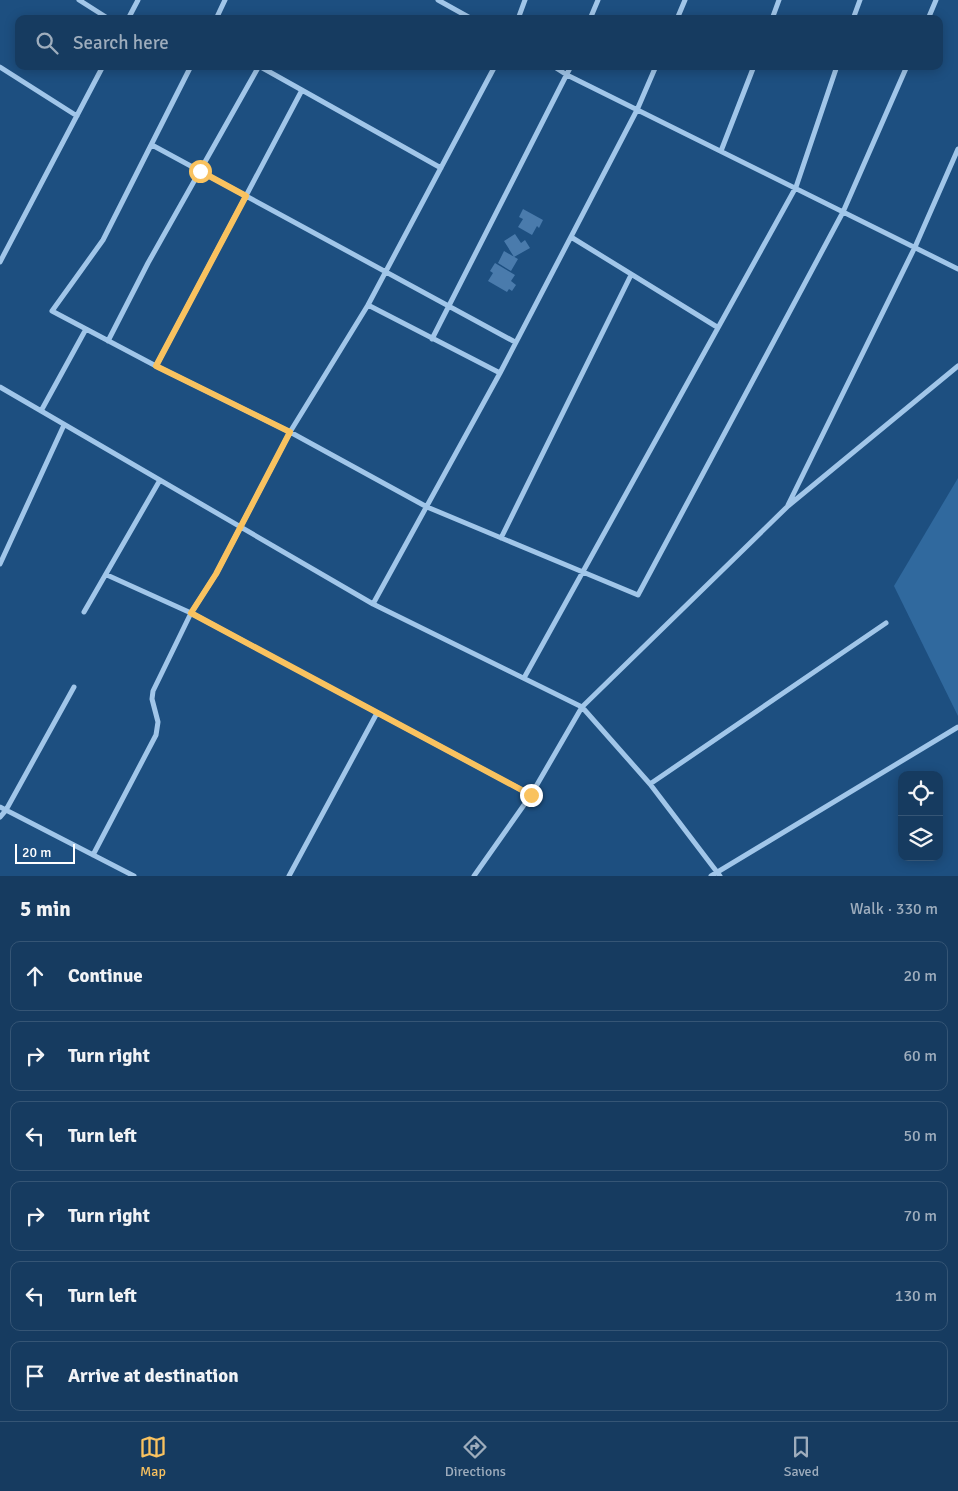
<!DOCTYPE html>
<html lang="en">
<head>
<meta charset="utf-8">
<style>
  :root { --surface:#163b60; --page:#234669; --text:#f1f3f6; --muted:#9eadbd; --line:#355575; --accent:#f9c25f }
  body { margin:0; font-family:Signika,sans-serif; background:var(--page); color:var(--text) }
  .controls { position:absolute; right:15px; bottom:15px; display:grid; overflow:hidden; border-radius:10px; box-shadow:0 2px 12px #0003 }
  .controls button { width:45px; height:45px; display:grid; place-items:center; padding:0; border:0; border-bottom:1px solid var(--line); background:var(--surface); color:var(--text); font:25px sans-serif }
  .scale { position:absolute; left:15px; bottom:12px; width:60px; box-sizing:border-box; padding-left:5px; border:2px solid #fff; border-top:0; font-size:14px; line-height:18px; white-space:nowrap; color:#fff; -webkit-text-stroke:4px #1d4f80; paint-order:stroke }
  .stop { position:absolute; width:15px; height:15px; margin:-11px; border:4px solid #f9c25f; border-radius:50%; background:#fff }
  .stop.end { background:#f9c25f; border-color:#fff; box-shadow:0 1px 5px #0008 }
  .list { margin:0; padding:0; list-style:none }
  h2 { display:flex; justify-content:space-between; align-items:center; height:65px; margin:0; padding:0 20px; font-size:21px }
  h2 small { font-size:16px; font-weight:400; color:var(--muted) }
  .list li { display:grid; grid-template-columns:32px 1fr auto; gap:15px; align-items:center; box-sizing:border-box; height:70px; margin:0 10px 10px; padding:0 10px; border:1px solid var(--line); border-radius:10px }
  .list b { display:block; font-size:19px; white-space:nowrap }
  .list em { font-size:16px; font-style:normal; color:var(--muted) }
  .icon { flex:none; width:28px; height:28px; fill:none; stroke:currentColor; stroke-width:2; stroke-linecap:round; stroke-linejoin:round }
  .map { position:relative; flex:none; width:958px; height:876px; overflow:hidden }
  .search { position:absolute; background:var(--surface); box-shadow:0 2px 12px #0003; left:15px; right:15px; top:15px; height:55px; display:flex; align-items:center; gap:12px; box-sizing:border-box; padding:0 18px; border-radius:10px; color:var(--muted); font-size:19px }
  .sheet { height:545px; background:var(--surface) }
  nav { display:flex; justify-content:space-around; align-items:center; box-sizing:border-box; height:70px; border-top:1px solid var(--line); background:var(--surface); font-size:14px; color:var(--muted) }
  nav a { display:grid; justify-items:center; gap:2px }
  nav .on { color:var(--accent) }
  .map>svg:first-child { display:block }
  .garden { fill:#30699e }
  .building { fill:#4a7bac }
  .lines { fill:none; stroke-linecap:round; stroke-linejoin:round }
  .minor { stroke:#a1c6e9; stroke-width:5 }
  .route { stroke:#f9c25f; stroke-width:6 }
</style>
</head>
<body>
<div class="map">
<svg width="958" height="876" viewBox="0 0 958 876">
  <rect width="100%" height="100%" fill="#1d4f80"/>
  <path class="garden" d="M958,478V716L894,586Z"/>
  <path class="building" d="M523,209L543,220L539,228L537,226L532,235L518,227L523,219L519,217Z
    M515,234L521,243L525,240L530,248L514,257L504,241Z
    M504,251L518,259L511,271L498,263Z
    M495,263L515,275L511,281L516,285L512,291L509,289L507,292L488,281L493,273L490,271Z"/>
  <g class="lines">
    <path class="minor" d="M79,0L109,19
      M438,0L472,19
      M128,19L138,0
      M216,19L225,0
      M518,19L525,0
      M590,19L598,0
      M677,19L685,0
      M772,19L779,0
      M853,19L860,0
      M928,19L936,0
      M191,66L103,240L52,311L156,366L290,432L427,507L638,595L843,212L907,66
      M259,66L441,168
      M553,66L567,75L958,269
      M0,67L77,116
      M152,145L515,342
      M721,151L754,66
      M571,237L717,327
      M0,262L103,66
      M368,305L500,373
      M432,339L571,66
      M108,341L148,263L259,66
      M156,366L302,90
      M0,387L373,604L582,707L531,795L474,876
      M41,411L86,329
      M788,505L915,247L958,149
      M501,538L631,275
      M0,564L64,425
      M107,575L191,613L531,795
      M373,604L500,373L637,110L656,66
      M84,612L160,480
      M524,678L796,187L837,66
      M650,784L886,623
      M0,807L134,876
      M0,817L6,810L74,687
      M93,855L156,735L158,722L152,699L153,691L191,613L216,574L290,432L368,305L495,66
      M289,876L377,713
      M711,876L958,727
      M720,876L650,784L582,707L788,506L958,366"/>
  </g>
  <g class="lines">
    <path class="route" d="M200,171L246,196L156,366L290,432L216,574L191,613L531,795"/>
  </g>
</svg>
<div class="controls">
<button><svg class="icon" aria-label="locate" viewBox="0 0 24 24"><circle cx="12" cy="12" r="6"/><path d="M12 2v4M12 18v4M2 12h4M18 12h4"/></svg></button>
<button><svg class="icon" aria-label="layers" viewBox="0 0 24 24"><path d="M12 4l9 5-9 5-9-5zM3 14l9 5 9-5"/></svg></button>
</div>
<div class="scale">20 m</div>
<div class="stop" style="left:200px;top:171px"></div>
<div class="stop end" style="left:531px;top:795px"></div>
<div class="search"><svg class="icon" aria-label="search" viewBox="0 0 24 24"><circle cx="10" cy="10" r="6"/><path d="M15 15l6 6"/></svg>Search here</div>
</div>
<section class="sheet">
<h2>5 min<small>Walk · 330 m</small></h2>
<ul class="list">
<li><svg class="icon" aria-label="ahead" viewBox="0 0 24 24"><path d="M12 20V5M6 11l6-6 6 6"/></svg><div><b>Continue</b></div><em>20 m</em></li>
<li><svg class="icon" aria-label="right" viewBox="0 0 24 24"><path d="M7 20v-9h11M14 6l5 5-5 5"/></svg><div><b>Turn right</b></div><em>60 m</em></li>
<li><svg class="icon" aria-label="left" viewBox="0 0 24 24"><path d="M17 20v-9H6M10 6l-5 5 5 5"/></svg><div><b>Turn left</b></div><em>50 m</em></li>
<li><svg class="icon" aria-label="right" viewBox="0 0 24 24"><path d="M7 20v-9h11M14 6l5 5-5 5"/></svg><div><b>Turn right</b></div><em>70 m</em></li>
<li><svg class="icon" aria-label="left" viewBox="0 0 24 24"><path d="M17 20v-9H6M10 6l-5 5 5 5"/></svg><div><b>Turn left</b></div><em>130 m</em></li>
<li><svg class="icon" aria-label="arrive" viewBox="0 0 24 24"><path d="M6 21V4h12l-3 4 3 4H6"/></svg><div><b>Arrive at destination</b></div></li>
</ul>
</section>
<nav>
<a class="on"><svg class="icon" aria-label="map" viewBox="0 0 24 24"><path d="M3 6l6-2 6 2 6-2v14l-6 2-6-2-6 2zM9 4v14M15 6v14"/></svg>Map</a>
<a><svg class="icon" aria-label="directions" viewBox="0 0 24 24"><path d="M12 3l9 9-9 9-9-9zM9 14v-3h6M13 9l2 2-2 2"/></svg>Directions</a>
<a><svg class="icon" aria-label="saved" viewBox="0 0 24 24"><path d="M7 4h10v16l-5-4-5 4z"/></svg>Saved</a>
</nav>
</body>
</html>
